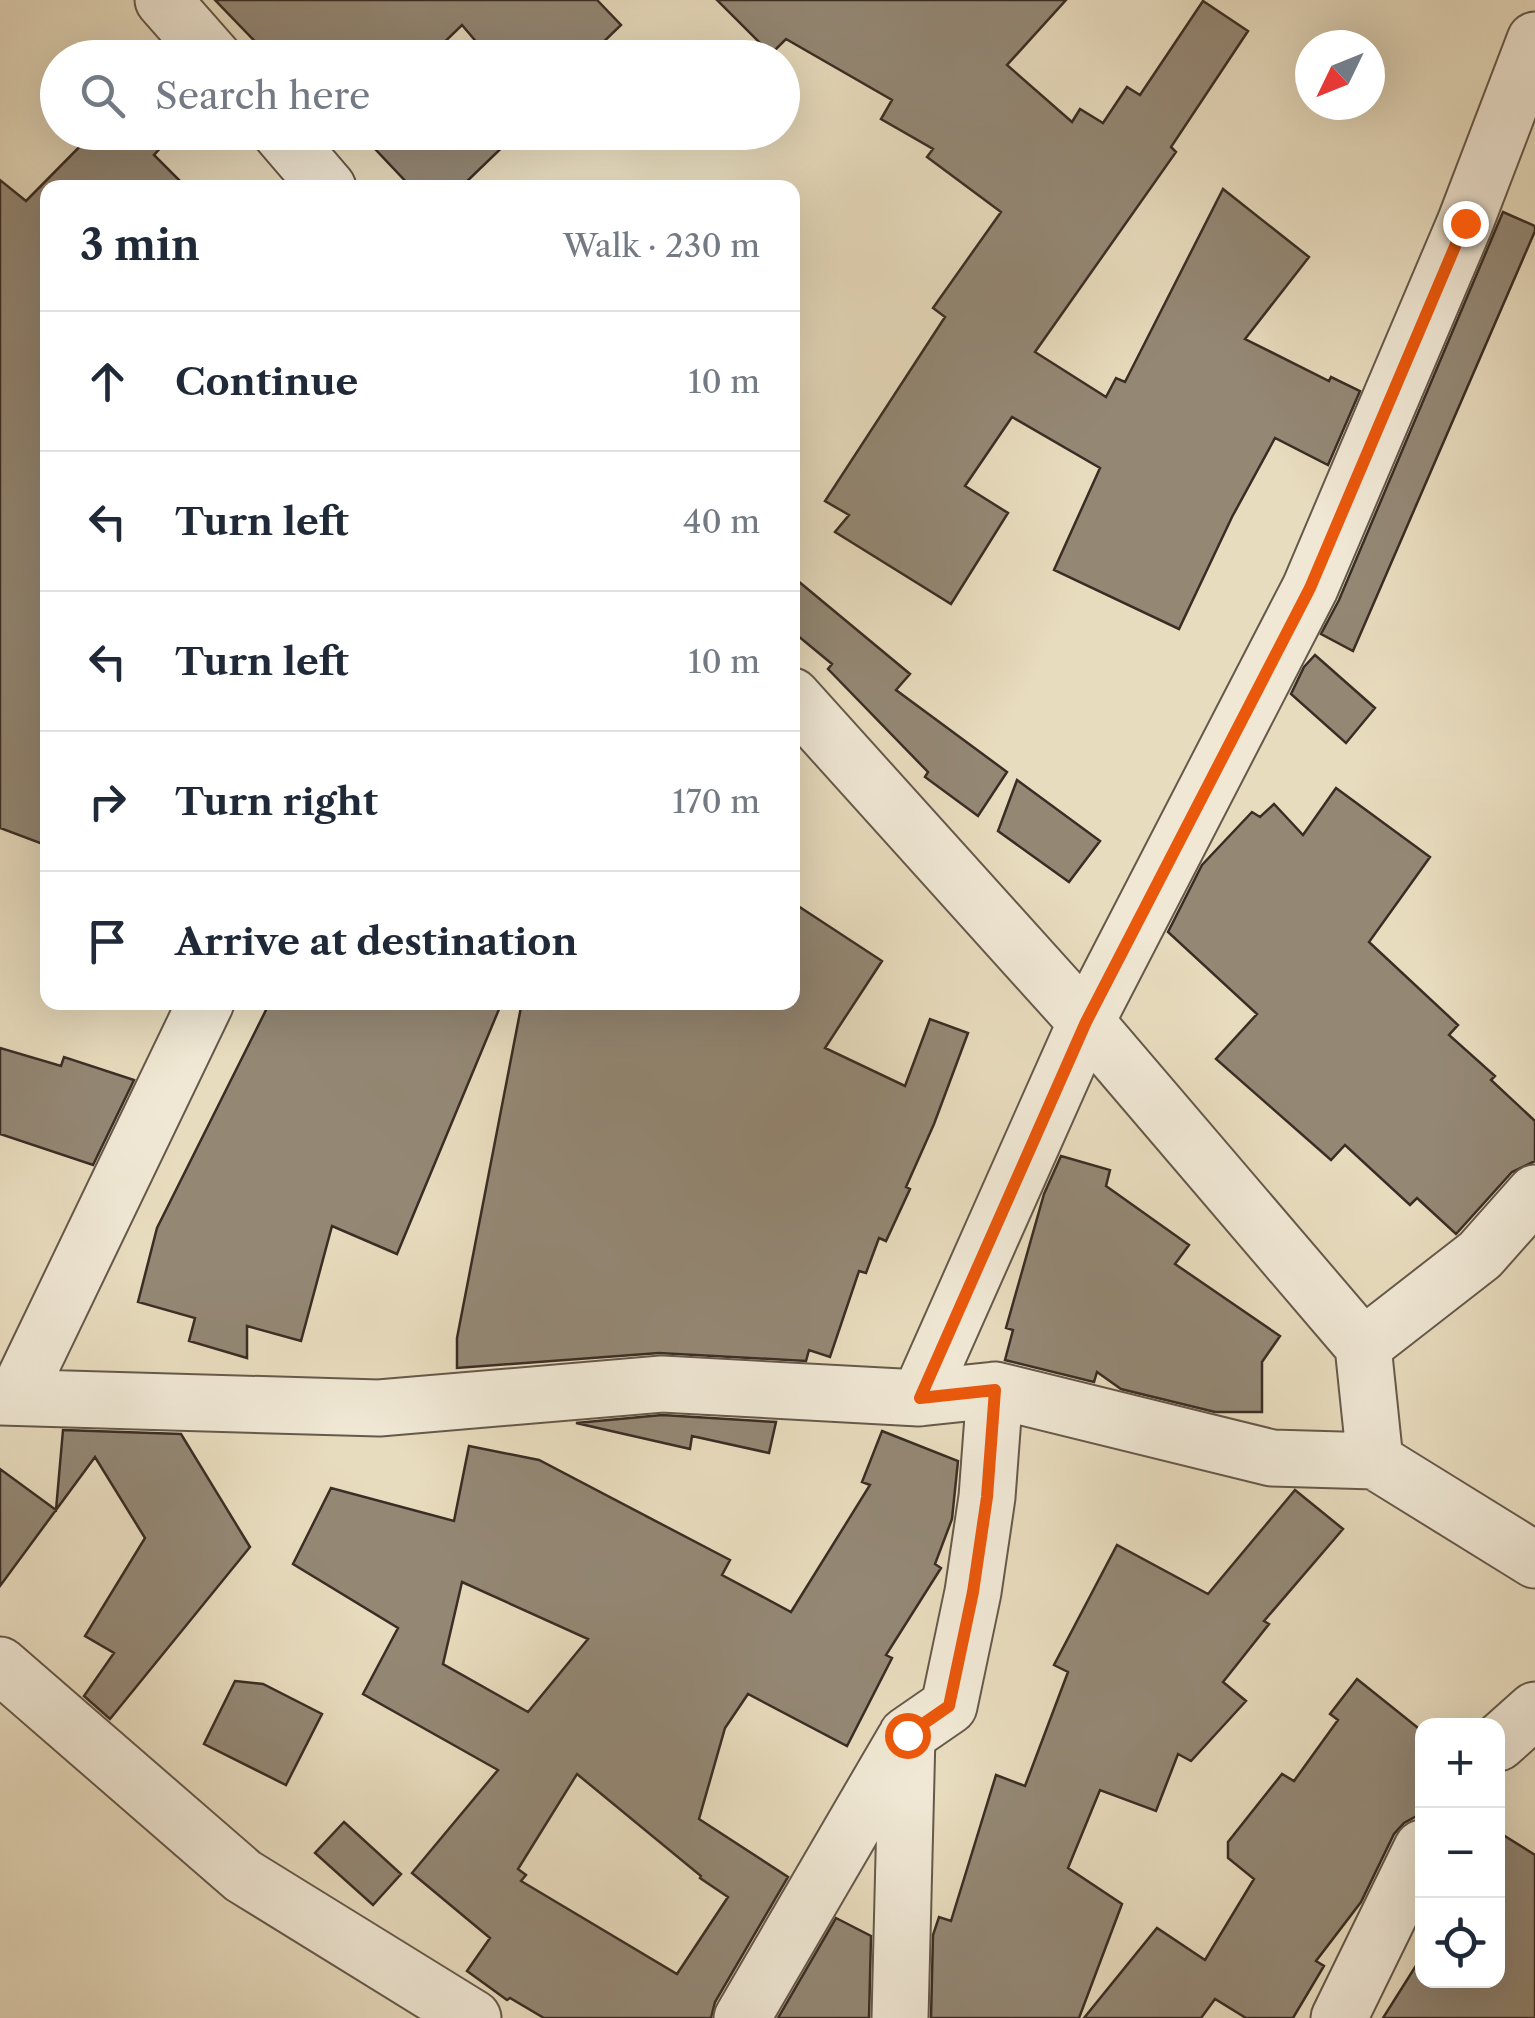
<!DOCTYPE html>
<html lang="en">
<head>
<meta charset="utf-8">
<style>
  :root { --surface:#fff; --page:#f6f6f7; --text:#1f2937; --muted:#747a83; --line:#e0e1e3 }
  body { margin:0; font-family:"Libre Caslon Text",serif; background:var(--page); color:var(--text) }
  .controls { position:absolute; right:30px; bottom:30px; display:grid; overflow:hidden; border-radius:20px; box-shadow:0 10px 40px #0002 }
  .controls button { width:90px; height:90px; display:grid; place-items:center; padding:0; border:0; border-bottom:2px solid var(--line); background:var(--surface); color:var(--text); font:50px sans-serif }
  .compass { position:absolute; left:1295px; top:30px; width:90px; height:90px; border-radius:50%; background:var(--surface); box-shadow:0 10px 40px #0002; rotate:227deg }
  .stop { position:absolute; width:30px; height:30px; margin:-22px; border:8px solid #ea580c; border-radius:50%; background:#fff }
  .stop.end { background:#ea580c; border-color:#fff; box-shadow:0 2px 10px #0008 }
  .list { margin:0; padding:0; list-style:none }
  h2 { display:flex; justify-content:space-between; align-items:center; height:130px; margin:0; padding:0 40px; font-size:42px }
  h2 small { font-size:32px; font-weight:400; color:var(--muted) }
  .list li { display:grid; grid-template-columns:65px 1fr auto; gap:30px; align-items:center; box-sizing:border-box; height:140px; padding:0 40px; border-top:2px solid var(--line) }
  .list b { display:block; font-size:38px; white-space:nowrap }
  .list em { font-size:32px; font-style:normal; color:var(--muted) }
  .icon { flex:none; width:55px; height:55px; fill:none; stroke:currentColor; stroke-width:2; stroke-linecap:round; stroke-linejoin:round }
  .map { position:relative; flex:none; width:1535px; height:2018px; overflow:hidden }
  .search { position:absolute; background:var(--surface); box-shadow:0 10px 40px #0002; left:40px; top:40px; width:760px; height:110px; display:flex; align-items:center; gap:25px; box-sizing:border-box; padding:0 35px; border-radius:55px; color:var(--muted); font-size:38px }
  .panel { position:absolute; background:var(--surface); box-shadow:0 10px 40px #0002; left:40px; top:180px; width:760px; height:830px; border-radius:20px }
  .map>svg:first-child { display:block }
  .building { fill:#948875; stroke:#3a2d25; stroke-width:2.5; fill-rule:evenodd }
  .lines { fill:none; stroke-linecap:round; stroke-linejoin:round }
  .minor-casing { stroke:#66594b; stroke-width:59 }
  .minor { stroke:#f0e8d5; stroke-width:55 }
  .route { stroke:#ea580c; stroke-width:12 }
</style>
</head>
<body>
<div class="map">
<svg width="1535" height="2018" viewBox="0 0 1535 2018">
  <rect width="100%" height="100%" fill="#e8dcbe"/>
  <filter id="stains"><feTurbulence type="fractalNoise" baseFrequency=".002" numOctaves="4"/><feColorMatrix values="0 0 0 0 .2 0 0 0 0 .09 0 0 0 0 .02 0 0 0 .5 -.17"/></filter>
  <radialGradient id="worn" r=".72"><stop offset=".6" stop-color="#630" stop-opacity="0"/><stop offset="1" stop-color="#630" stop-opacity=".3"/></radialGradient>
  <path class="building" d="M215,0H597L621,25L587,58H490L462,25L428,58H271Z
    M717,0H1066L1007,65L1072,122L1080,109L1103,123L1127,87L1140,95L1203,1L1248,31L1171,147L1176,152L1035,352L1106,397L1116,378L1125,382L1223,189L1309,257L1245,339L1329,381L1331,377L1360,391L1328,465L1275,438L1232,517L1179,629L1054,570L1100,468L1012,417L965,486L1008,513L951,604L835,532L849,515L825,501L945,317L933,308L1001,212L927,157L933,149L881,119L892,100L786,39L771,54Z
    M94,132H175L154,155L187,188H48V846L0,828V180L26,201Z
    M359,132H518L460,188H412Z
    M1503,212L1535,226V231L1353,651L1321,634L1339,600Z
    M792,576L910,674L896,690L1007,772L978,816L925,777L928,772L828,669L832,664L792,631Z
    M1315,655L1375,708L1346,743L1291,694L1304,667Z
    M1017,780L1100,841L1069,882L998,831Z
    M1336,788L1430,857L1369,942L1458,1025L1449,1035L1495,1076L1491,1080L1535,1121V1161L1512,1172L1456,1234L1417,1198L1410,1205L1345,1145L1331,1160L1216,1059L1257,1014L1168,932L1202,865L1252,812L1260,817L1274,804L1303,835Z
    M792,902L882,961L825,1048L905,1086L930,1019L968,1033L934,1124L906,1187L910,1189L886,1241L879,1238L866,1273L859,1271L830,1357L809,1350L806,1361L659,1353L457,1368V1338L522,1002H792Z
    M270,1002H502L397,1254L332,1226L301,1341L247,1326V1358L189,1341L195,1318L138,1302L157,1228Z
    M0,1048L61,1066L64,1057L134,1080L93,1165L0,1134Z
    M1061,1156L1110,1170L1106,1186L1189,1245L1175,1264L1280,1336L1262,1362V1412H1215L1121,1389L1097,1372L1094,1382L1005,1360L1013,1330L1006,1328L1044,1194Z
    M662,1415L776,1422L769,1453L692,1436L690,1449L576,1423Z
    M63,1430L181,1434L250,1547L110,1719L84,1696L114,1653L85,1636L145,1538L95,1457L0,1586V1469L56,1510Z
    M882,1431L958,1461L952,1519L935,1564L941,1568L886,1655L892,1658L847,1746L748,1694L725,1728L699,1819L788,1877L715,2002L711,2018H544L510,1998L507,2000L467,1971L490,1938L412,1873L498,1770L363,1694L398,1628L293,1564L331,1488L454,1521L469,1446L539,1460L730,1560L722,1575L791,1612L870,1485L862,1482ZM462,1582L588,1639L528,1712L443,1664ZM577,1774L701,1876L700,1878L728,1897L677,1974L521,1881L526,1875L518,1869Z
    M1295,1490L1343,1529L1264,1621L1269,1624L1223,1682L1246,1701L1191,1761L1178,1754L1156,1811L1100,1790L1068,1868L1122,1904L1079,2018H931L933,1935L939,1917L951,1921L996,1775L1025,1786L1068,1672L1054,1665L1117,1545L1208,1594Z
    M1357,1679L1422,1731V1813L1404,1823L1394,1834L1361,1902L1316,1961L1324,1966L1293,2018H1246L1215,1999L1201,2018H1084L1157,1928L1205,1960L1254,1879L1228,1858V1842L1282,1774L1294,1781L1338,1720L1330,1714Z
    M235,1681L263,1684L322,1714L286,1785L204,1744Z
    M344,1822L401,1874L373,1905L315,1853Z
    M1500,1833L1535,1855V2018H1383L1422,1956V1980H1498V1837Z
    M836,1918L871,1936L869,2018H778Z"/>
  <g class="lines">
    <defs>
      <path id="minor" d="M163,0L214,58
        M280,132L328,188
        M792,696L1086,1022L1363,1346L1375,1461L1535,1560
        M1363,1346L1480,1255L1535,1193
        M17,1395L206,1002
        M0,1397L379,1408L662,1384L919,1398L995,1390L1272,1458L1375,1461
        M919,1398L1086,1022L1310,588L1465,223L1535,40
        M0,1665L243,1876L473,2018
        M1498,1743L1535,1710
        M742,2018L904,1740
        M900,2018L907,1735L949,1706L973,1592L987,1497L995,1390
        M1339,2018L1422,1848"/>
    </defs>
    <use href="#minor" class="minor-casing"/>
    <use href="#minor" class="minor"/>
  </g>
  <g class="lines">
    <path class="route" d="M907,1735L949,1706L973,1592L987,1497L995,1390L920,1398L1086,1022L1310,588L1465,223"/>
  </g>
  <rect width="100%" height="100%" filter="url(#stains)"/>
  <rect width="100%" height="100%" fill="url(#worn)"/>
</svg>
<div class="controls">
<button>+</button>
<button>−</button>
<button><svg class="icon" aria-label="locate" viewBox="0 0 24 24"><circle cx="12" cy="12" r="6"/><path d="M12 2v4M12 18v4M2 12h4M18 12h4"/></svg></button>
</div>
<svg class="compass" viewBox="-18 -18 36 36"><path d="M0-13l5 13h-10z" fill="#e53935"/><path d="M0 13l5-13h-10z" fill="#747a83"/></svg>
<div class="stop" style="left:907px;top:1735px"></div>
<div class="stop end" style="left:1465px;top:223px"></div>
<div class="search"><svg class="icon" aria-label="search" viewBox="0 0 24 24"><circle cx="10" cy="10" r="6"/><path d="M15 15l6 6"/></svg>Search here</div>
<section class="panel">
<h2>3 min<small>Walk · 230 m</small></h2>
<ul class="list">
<li><svg class="icon" aria-label="ahead" viewBox="0 0 24 24"><path d="M12 20V5M6 11l6-6 6 6"/></svg><div><b>Continue</b></div><em>10 m</em></li>
<li><svg class="icon" aria-label="left" viewBox="0 0 24 24"><path d="M17 20v-9H6M10 6l-5 5 5 5"/></svg><div><b>Turn left</b></div><em>40 m</em></li>
<li><svg class="icon" aria-label="left" viewBox="0 0 24 24"><path d="M17 20v-9H6M10 6l-5 5 5 5"/></svg><div><b>Turn left</b></div><em>10 m</em></li>
<li><svg class="icon" aria-label="right" viewBox="0 0 24 24"><path d="M7 20v-9h11M14 6l5 5-5 5"/></svg><div><b>Turn right</b></div><em>170 m</em></li>
<li><svg class="icon" aria-label="arrive" viewBox="0 0 24 24"><path d="M6 21V4h12l-3 4 3 4H6"/></svg><div><b>Arrive at destination</b></div></li>
</ul>
</section>
</div>
</body>
</html>
